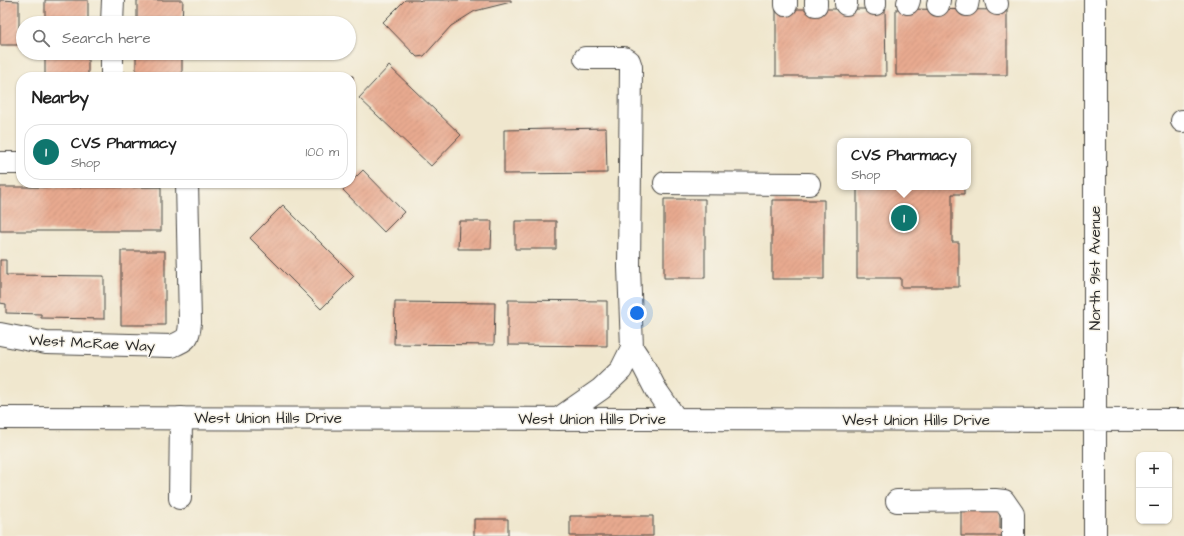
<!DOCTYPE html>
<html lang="en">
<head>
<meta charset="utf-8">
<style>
  :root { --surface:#fff; --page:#f6f6f6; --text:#222; --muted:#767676; --line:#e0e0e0; --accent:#0f766e }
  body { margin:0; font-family:"Architects Daughter",sans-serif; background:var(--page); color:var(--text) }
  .controls { position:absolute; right:12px; bottom:12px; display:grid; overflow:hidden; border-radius:8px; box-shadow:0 1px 3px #0004 }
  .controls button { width:36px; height:36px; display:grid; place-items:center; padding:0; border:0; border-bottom:1px solid var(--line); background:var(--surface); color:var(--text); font:20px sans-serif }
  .you { position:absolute; left:637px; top:313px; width:14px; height:14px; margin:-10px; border:3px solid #fff; border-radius:50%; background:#1a73e8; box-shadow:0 0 0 6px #1a73e833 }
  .badge { display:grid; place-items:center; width:26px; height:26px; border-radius:50%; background:var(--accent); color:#fff; font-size:13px; font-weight:700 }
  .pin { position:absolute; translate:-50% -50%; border:2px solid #fff; box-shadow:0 1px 4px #0006 }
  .popup { position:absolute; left:837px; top:138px; width:134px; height:52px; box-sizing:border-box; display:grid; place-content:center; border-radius:8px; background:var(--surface); filter:drop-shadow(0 1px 3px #0005); font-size:13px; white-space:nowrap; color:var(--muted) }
  .popup b { font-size:15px; color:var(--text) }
  .popup::after { content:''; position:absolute; left:50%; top:100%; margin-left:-8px; border:8px solid transparent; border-top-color:var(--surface) }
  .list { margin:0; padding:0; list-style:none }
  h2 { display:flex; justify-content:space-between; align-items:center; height:52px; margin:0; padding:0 16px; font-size:17px }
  h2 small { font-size:13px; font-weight:400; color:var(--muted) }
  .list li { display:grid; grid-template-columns:26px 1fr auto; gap:12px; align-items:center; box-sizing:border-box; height:56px; margin:0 8px 8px; padding:0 8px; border:1px solid var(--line); border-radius:16px }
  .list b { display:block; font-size:15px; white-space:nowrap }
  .list p { margin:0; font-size:13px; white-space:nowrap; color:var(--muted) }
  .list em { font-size:13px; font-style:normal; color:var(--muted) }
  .icon { flex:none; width:22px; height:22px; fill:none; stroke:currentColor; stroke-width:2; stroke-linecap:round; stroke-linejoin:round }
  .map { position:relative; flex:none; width:1184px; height:536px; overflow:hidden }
  .search { position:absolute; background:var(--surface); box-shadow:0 1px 3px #0004; left:16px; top:16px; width:340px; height:44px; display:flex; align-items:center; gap:10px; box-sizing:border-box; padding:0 14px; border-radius:22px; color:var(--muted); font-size:15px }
  .panel { position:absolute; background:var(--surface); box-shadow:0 1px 3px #0004; left:16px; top:72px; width:340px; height:116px; border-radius:16px }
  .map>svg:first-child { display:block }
  .building { fill:url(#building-hatch) }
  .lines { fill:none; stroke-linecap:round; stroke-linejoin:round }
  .minor-casing { stroke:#494743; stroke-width:24 }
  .major-casing { stroke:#494743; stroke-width:24 }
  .minor { stroke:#fff; stroke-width:22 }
  .major { stroke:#fff; stroke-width:22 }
  .labels { text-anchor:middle; stroke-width:3; stroke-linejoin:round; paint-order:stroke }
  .street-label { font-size:15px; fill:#2b2b2b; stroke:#f7f3e8 }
</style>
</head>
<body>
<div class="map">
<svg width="1184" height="536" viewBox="0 0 1184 536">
  <defs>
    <pattern id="building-hatch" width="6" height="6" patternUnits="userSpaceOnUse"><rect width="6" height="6" fill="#e8aa90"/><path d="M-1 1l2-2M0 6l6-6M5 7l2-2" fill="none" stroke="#c7927c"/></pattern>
  </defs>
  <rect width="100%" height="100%" fill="#f7f3e8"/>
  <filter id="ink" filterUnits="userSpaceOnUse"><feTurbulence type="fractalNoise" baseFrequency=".025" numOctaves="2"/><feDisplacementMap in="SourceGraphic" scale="8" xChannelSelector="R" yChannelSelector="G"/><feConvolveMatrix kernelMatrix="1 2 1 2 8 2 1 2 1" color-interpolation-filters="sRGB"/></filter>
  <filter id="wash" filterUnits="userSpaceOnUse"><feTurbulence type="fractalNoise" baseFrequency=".012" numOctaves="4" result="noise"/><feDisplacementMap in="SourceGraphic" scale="16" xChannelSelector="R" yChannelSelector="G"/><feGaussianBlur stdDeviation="0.9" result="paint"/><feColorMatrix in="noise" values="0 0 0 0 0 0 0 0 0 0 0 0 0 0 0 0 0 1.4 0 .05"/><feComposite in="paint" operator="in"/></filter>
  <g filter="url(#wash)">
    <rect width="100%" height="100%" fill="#f0e7ce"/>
    <g id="blocks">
      <path class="building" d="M0,0L19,1V45H0Z
        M45,0H88V23H45Z
        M137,0H183L182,23H137Z
        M405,0H419L420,1L421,0H511V2L475,11L451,26L424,56L417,57L383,22Z
        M776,9H885L886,76H776Z
        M896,9L1007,10V75H896Z
        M45,53H88V77H45Z
        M136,53H182V77H136Z
        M389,66L461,135L431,166L359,98Z
        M351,76H353V122H351Z
        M606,128L607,173L504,174V130Z
        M363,170L404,212L384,232L343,190Z
        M0,187H161V231H0Z
        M857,187H964V194H952V242H959V287H901V278H857Z
        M664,199H705V278H664Z
        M772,200H824V279H772Z
        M283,205L354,276L321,309L250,238Z
        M459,221H492L491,249H458Z
        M515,221H556V249H515Z
        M121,251H165V325H121Z
        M0,260H6V275L104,276V319L41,318V314L6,313V304L0,303Z
        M508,300L607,301V346L508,345Z
        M395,302L495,303L494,345L394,344Z
        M961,508H1000V529H1010V536H961Z
        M570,516H653V536H570Z
        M474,519H508V536H474Z"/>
    </g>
  </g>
  <g filter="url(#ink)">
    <use href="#blocks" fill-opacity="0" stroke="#494743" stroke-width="1"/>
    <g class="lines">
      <defs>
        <path id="minor" d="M816,0V5
          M996,0L997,4
          M908,3L909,0
          M846,4V0
          M875,4V0
          M786,5V0
          M938,5L939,0
          M967,5L968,0
          M112,23L113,0
          M585,58H624L629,61L631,67L629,267L632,348
          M112,77V53
          M1182,121H1184
          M0,163H21
          M665,183L809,184
          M0,334L46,343L172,346C187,339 189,339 190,322L187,183
          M558,419L601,389L621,370L632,348L642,363L656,390L676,419
          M180,498L181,418
          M897,501L995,500L1004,501L1013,514V536"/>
        <path id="major" d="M0,418L1184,420
          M1095,536V0"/>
      </defs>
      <use href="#minor" class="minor-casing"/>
      <use href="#major" class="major-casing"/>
      <use href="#minor" class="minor"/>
      <use href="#major" class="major"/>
    </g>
  </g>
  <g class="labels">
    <g class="street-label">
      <text transform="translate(1095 268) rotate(-90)" y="5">North 91st Avenue</text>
      <text transform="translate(92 343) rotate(3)" y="5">West McRae Way</text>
      <text x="268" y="423">West Union Hills Drive</text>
      <text x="592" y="424">West Union Hills Drive</text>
      <text x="916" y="425">West Union Hills Drive</text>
    </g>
  </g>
</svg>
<div class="controls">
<button>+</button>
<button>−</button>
</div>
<div class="you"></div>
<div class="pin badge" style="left:904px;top:218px">1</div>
<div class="popup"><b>CVS Pharmacy</b>Shop</div>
<div class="search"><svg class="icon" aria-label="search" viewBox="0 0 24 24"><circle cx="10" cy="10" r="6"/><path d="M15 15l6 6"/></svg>Search here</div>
<section class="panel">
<h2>Nearby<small></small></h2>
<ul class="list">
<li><span class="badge">1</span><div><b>CVS Pharmacy</b><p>Shop</p></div><em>100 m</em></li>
</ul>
</section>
</div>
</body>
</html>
